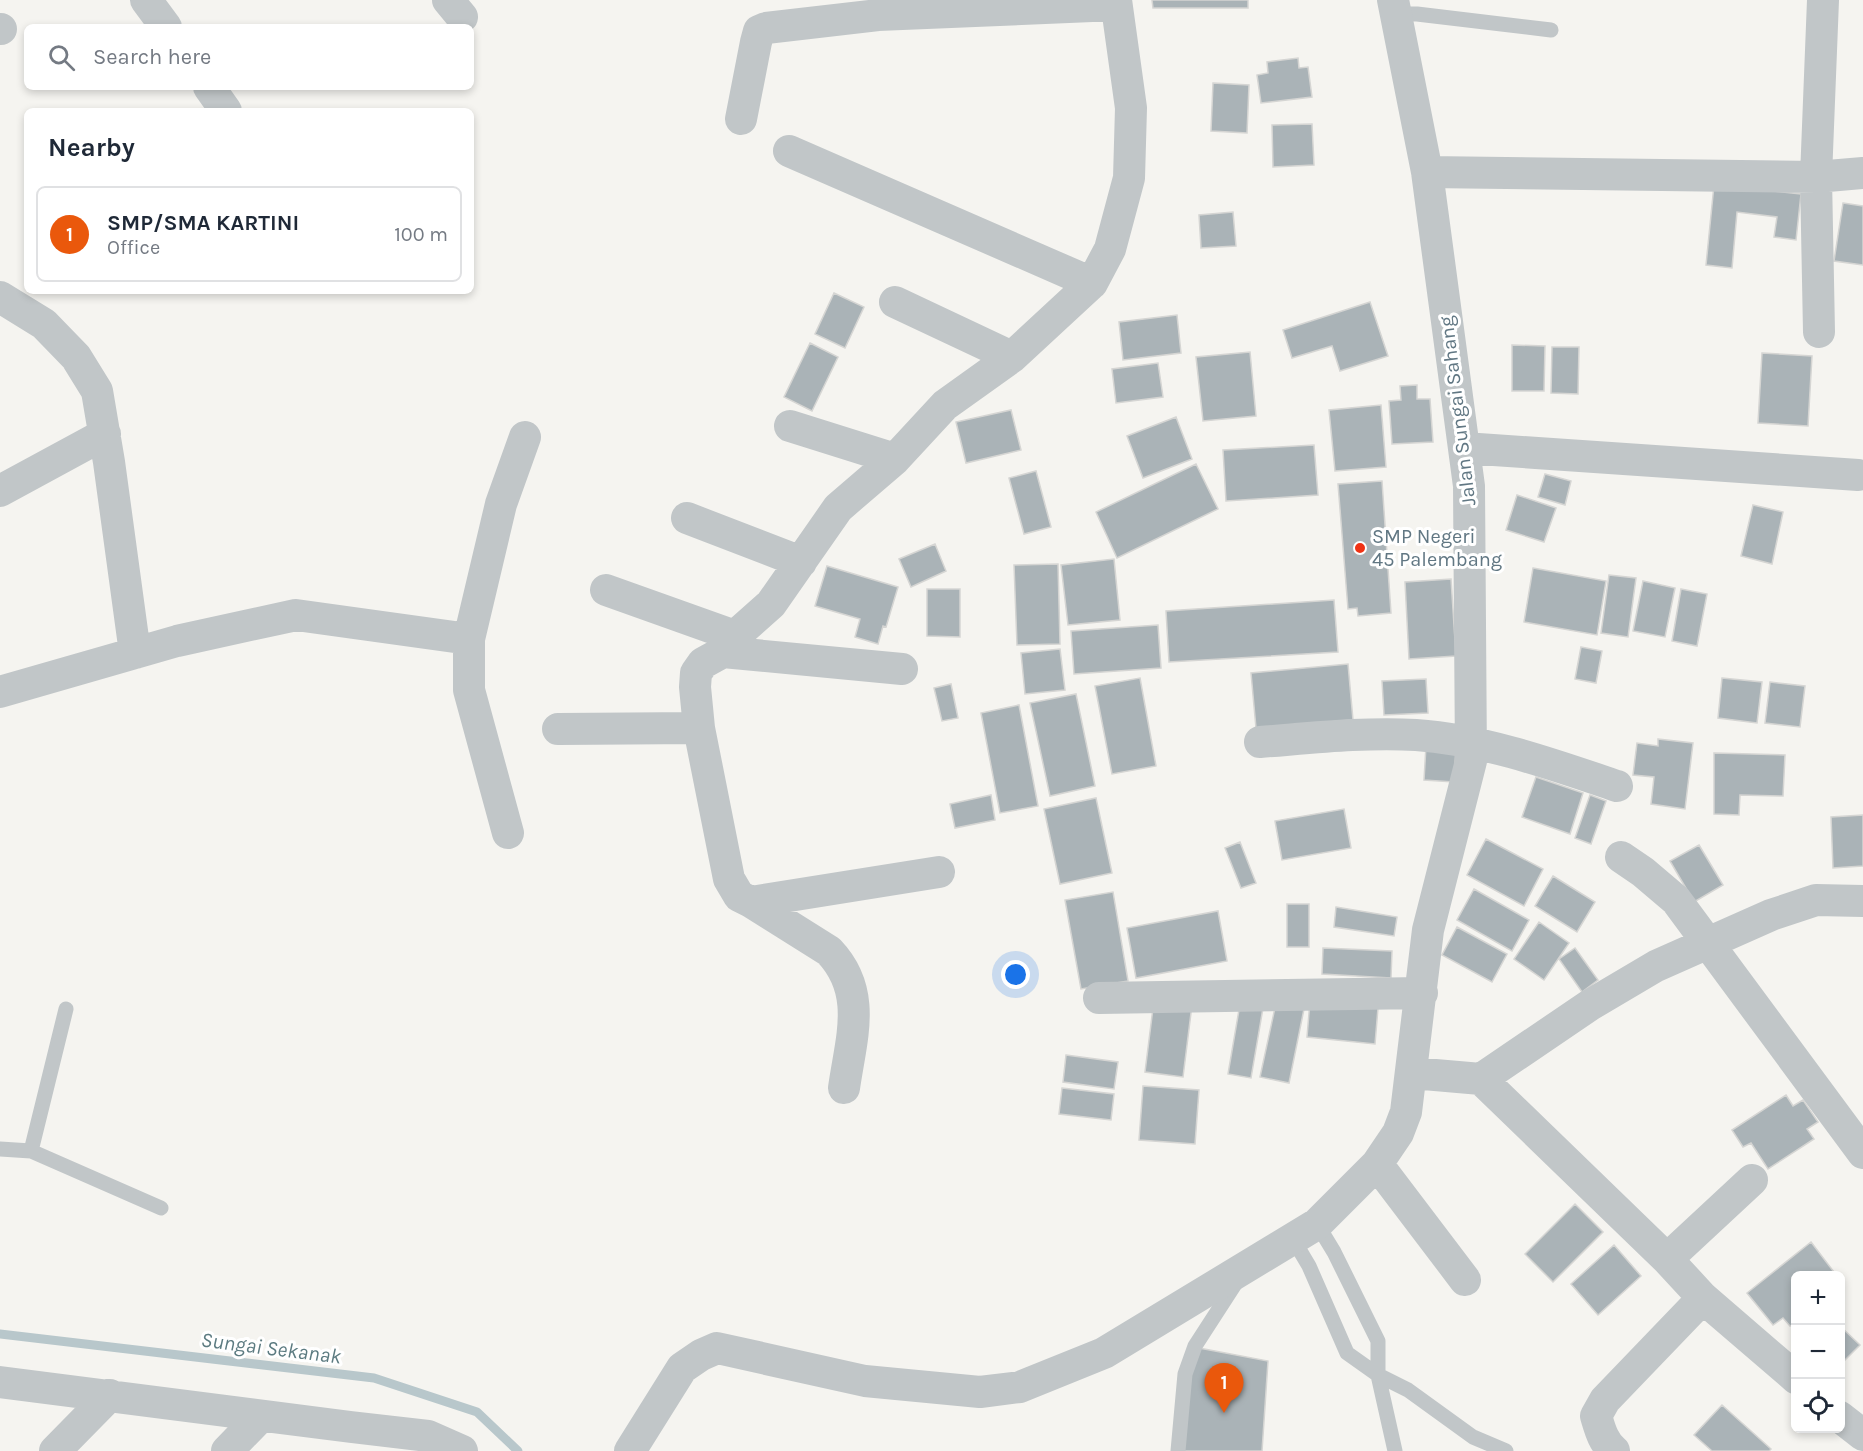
<!DOCTYPE html>
<html lang="en">
<head>
<meta charset="utf-8">
<style>
  :root { --surface:#fff; --page:#f2f2f3; --text:#1f2937; --muted:#747a83; --line:#e0e1e3; --accent:#ea580c }
  body { margin:0; font-family:Karla,sans-serif; background:var(--page); color:var(--text) }
  .controls { position:absolute; right:18px; bottom:18px; display:grid; overflow:hidden; border-radius:9px; box-shadow:0 3px 9px #0003 }
  .controls button { width:54px; height:54px; display:grid; place-items:center; padding:0; border:0; border-bottom:2px solid var(--line); background:var(--surface); color:var(--text); font:30px sans-serif }
  .you { position:absolute; left:1016px; top:975px; width:21px; height:21px; margin:-15px; border:4px solid #fff; border-radius:50%; background:#1a73e8; box-shadow:0 0 0 9px #1a73e833 }
  .badge { display:grid; place-items:center; width:39px; height:39px; border-radius:50%; background:var(--accent); color:#fff; font-size:20px; font-weight:700 }
  .pin { position:absolute; translate:-50% -50px; filter:drop-shadow(0 2px 3px #0008) }
  .pin::after { content:''; position:absolute; top:32px; width:21px; height:18px; background:inherit; clip-path:polygon(0 0,100% 0,50% 100%) }
  .list { margin:0; padding:0; list-style:none }
  h2 { display:flex; justify-content:space-between; align-items:center; height:78px; margin:0; padding:0 24px; font-size:26px }
  h2 small { font-size:20px; font-weight:400; color:var(--muted) }
  .list li { display:grid; grid-template-columns:39px 1fr auto; gap:18px; align-items:center; box-sizing:border-box; height:96px; margin:0 12px 12px; padding:0 12px; border:2px solid var(--line); border-radius:9px }
  .list b { display:block; font-size:22px; white-space:nowrap }
  .list p { margin:0; font-size:20px; white-space:nowrap; color:var(--muted) }
  .list em { font-size:20px; font-style:normal; color:var(--muted) }
  .icon { flex:none; width:33px; height:33px; fill:none; stroke:currentColor; stroke-width:2; stroke-linecap:round; stroke-linejoin:round }
  .map { position:relative; flex:none; width:1863px; height:1451px; overflow:hidden }
  .search { position:absolute; background:var(--surface); box-shadow:0 3px 9px #0003; left:24px; top:24px; width:450px; height:66px; display:flex; align-items:center; gap:15px; box-sizing:border-box; padding:0 21px; border-radius:9px; color:var(--muted); font-size:22px }
  .panel { position:absolute; background:var(--surface); box-shadow:0 3px 9px #0003; left:24px; top:108px; width:450px; height:186px; border-radius:9px }
  .map>svg:first-child { display:block }
  .lines { fill:none; stroke-linecap:round; stroke-linejoin:round }
  .stream { stroke:#b8c7cb; stroke-width:9 }
  .building { fill:#aab3b7; stroke:#d5d5d3; stroke-width:1.5 }
  .lane { stroke:#c1c6c8; stroke-width:15 }
  .street { stroke:#c1c6c8; stroke-width:32 }
  .poi-dot { fill:#f03214; stroke:#fff; stroke-width:2 }
  .labels { text-anchor:middle; stroke-width:6; stroke-linejoin:round; paint-order:stroke }
  .street-label { font-size:20px; fill:#617783; stroke:#fff }
  .poi-label { font-size:20px; fill:#617783; stroke:#fff; text-anchor:start }
  .water-label { font-size:21px; font-style:italic; fill:#5c7b81; stroke:#fff }
</style>
</head>
<body>
<div class="map">
<svg width="1863" height="1451" viewBox="0 0 1863 1451">
  <rect width="100%" height="100%" fill="#f5f4f0"/>
  <g class="lines">
    <path class="stream" d="M0,1334L374,1378L477,1412L518,1451"/>
  </g>
  <path class="building" d="M1152,0H1248V8H1153Z
    M1298,58L1299,68L1308,67L1312,97L1261,103L1257,75L1268,73L1267,62Z
    M1213,83L1249,85L1247,133L1211,131Z
    M1312,124L1314,165L1273,167L1272,125Z
    M1714,185L1801,194L1796,240L1774,237L1777,217L1737,212L1732,268L1706,265Z
    M1843,203L1863,206V265L1834,261Z
    M1233,212L1236,246L1201,248L1199,215Z
    M834,293L864,307L845,348L815,334Z
    M1370,302L1388,356L1340,371L1332,346L1292,358L1283,330Z
    M1177,315L1181,353L1123,360L1119,322Z
    M810,343L838,357L812,411L784,397Z
    M1512,345L1545,346L1544,391H1512Z
    M1552,347H1579L1578,394L1551,393Z
    M1250,352L1256,416L1203,421L1196,357Z
    M1762,353L1812,356L1808,426L1758,423Z
    M1158,363L1163,397L1116,403L1112,369Z
    M1417,385V399H1430L1433,442L1392,444L1389,401L1401,400L1400,386Z
    M1381,405L1386,467L1335,471L1329,410Z
    M1011,410L1021,450L966,463L956,422Z
    M1176,417L1192,459L1143,478L1127,436Z
    M1314,445L1318,495L1226,501L1223,450Z
    M1196,464L1218,509L1117,558L1096,512Z
    M1036,471L1051,527L1024,534L1009,478Z
    M1545,474L1571,481L1565,505L1538,497Z
    M1382,481L1391,613L1358,616L1357,608L1348,609L1338,484Z
    M1517,495L1556,508L1544,542L1506,530Z
    M1753,505L1783,512L1772,564L1741,556Z
    M935,544L946,571L911,587L899,559Z
    M1114,559L1120,620L1068,625L1061,565Z
    M1058,564L1060,644L1017,645L1014,565Z
    M827,566L898,587L886,627L883,626L878,644L855,637L860,619L815,606Z
    M1533,568L1606,581L1597,635L1524,622Z
    M1609,575L1636,578L1628,637L1601,633Z
    M1451,579L1456,656L1409,659L1405,582Z
    M1643,581L1675,588L1665,637L1633,631Z
    M927,589H960V637L927,636Z
    M1681,589L1707,594L1697,646L1672,641Z
    M1334,600L1338,652L1169,662L1166,611Z
    M1158,625L1161,668L1074,674L1071,631Z
    M1581,647L1602,651L1596,683L1575,679Z
    M1060,649L1065,690L1025,694L1021,653Z
    M1348,664L1353,720L1256,728L1251,673Z
    M1140,678L1156,766L1112,774L1095,686Z
    M1722,678L1762,682L1757,723L1718,718Z
    M1426,679L1428,713L1384,715L1382,681Z
    M1770,682L1805,686L1800,727L1765,723Z
    M951,684L958,718L942,721L934,688Z
    M1076,694L1095,786L1050,796L1030,703Z
    M1019,705L1038,806L1000,813L981,713Z
    M1658,739L1693,743L1685,809L1651,804L1654,777L1633,775L1637,743L1658,746Z
    M1426,746L1456,747L1454,782L1424,780Z
    M1714,753L1785,755L1783,796L1740,795L1739,815L1714,814Z
    M1536,777L1583,793L1570,834L1522,817Z
    M991,795L995,820L955,828L950,804Z
    M1590,795L1606,801L1591,844L1575,838Z
    M1096,798L1112,873L1060,884L1044,809Z
    M1344,809L1351,848L1282,860L1275,821Z
    M1863,815V866L1833,868L1831,817Z
    M1486,839L1543,869L1524,906L1467,875Z
    M1240,842L1256,883L1241,888L1225,848Z
    M1699,845L1723,885L1694,902L1670,861Z
    M1553,876L1595,902L1577,932L1535,906Z
    M1474,889L1529,920L1512,951L1457,920Z
    M1113,892L1128,981L1081,989L1065,900Z
    M1287,904H1309V947H1287Z
    M1336,907L1397,917L1394,936L1334,927Z
    M1218,911L1227,961L1136,978L1127,928Z
    M1539,922L1569,943L1544,980L1514,959Z
    M1457,927L1507,954L1492,982L1442,955Z
    M1323,948L1392,951L1391,978L1322,974Z
    M1575,948L1598,980L1582,992L1559,959Z
    M1154,1000L1192,1005L1183,1077L1145,1072Z
    M1310,1001L1378,1008L1375,1044L1307,1037Z
    M1276,1003L1304,1009L1289,1083L1260,1077Z
    M1240,1004L1263,1008L1251,1078L1228,1074Z
    M1066,1055L1118,1062L1114,1089L1063,1082Z
    M1143,1086L1199,1090L1195,1144L1139,1140Z
    M1062,1088L1114,1094L1111,1120L1059,1114Z
    M1786,1095L1793,1106L1803,1100L1818,1122L1807,1129L1814,1139L1768,1169L1751,1143L1743,1147L1732,1130Z
    M1575,1204L1603,1232L1553,1282L1525,1254Z
    M1811,1242L1837,1276H1796V1322L1790,1326L1783,1318L1773,1325L1747,1293Z
    M1614,1245L1641,1276L1598,1315L1571,1284Z
    M1840,1326L1860,1345L1840,1365Z
    M1199,1348L1268,1361L1262,1451H1181L1188,1375Z
    M1722,1405L1771,1449L1769,1451H1712L1694,1435Z"/>
  <g class="lines">
    <path class="lane" d="M1396,14H1417L1551,30
      M0,1149L31,1151L161,1208
      M31,1151L66,1009
      M1317,1224L1334,1252L1378,1341V1375L1395,1451
      M1293,1239L1309,1266L1347,1353L1378,1375L1408,1390L1473,1437L1506,1451
      M1178,1451L1185,1374L1195,1346L1239,1278"/>
    <path class="street" d="M146,0L166,27
      M448,0L462,17
      M0,29H1
      M209,87L226,111
      M741,119L756,42L759,31L766,28L878,15L1116,5
      M789,151L1092,283
      M1427,172L1816,177L1863,173
      M0,297L44,324L76,357L97,391L109,462L135,653
      M895,302L1012,357
      M1819,332L1816,177L1823,0
      M790,426L895,459
      M1464,448L1858,475
      M0,491L105,434
      M687,518L801,562
      M606,590L735,636
      M723,652L902,669
      M0,692L177,641L296,615L469,639
      M558,729L699,728
      M1260,742C1312,738 1364,732 1416,735C1485,740 1552,764 1617,786
      M508,833L469,690V639L501,504L525,437
      M1621,857L1643,872L1676,900L1863,1153
      M939,872L751,902L739,896L729,879L699,728L695,687L696,673L703,663L723,652L735,636L771,604L838,508L895,459L945,405L1012,357L1092,283L1110,249L1129,178L1131,108L1116,0
      M751,902L829,951C868,992 851,1038 844,1088
      M1099,998L1422,993
      M1412,1073L1481,1079L1667,1259L1703,1298L1796,1378
      M1481,1079L1590,1005L1656,966L1771,915L1816,900L1863,901
      M1377,1164L1465,1280
      M1667,1259L1752,1180
      M0,1382L351,1427L428,1436L462,1451
      M1840,1417L1863,1435
      M55,1451L110,1395
      M227,1451L261,1416
      M630,1451L682,1368L701,1355L717,1348L865,1381L980,1392L1020,1387L1104,1353L1317,1224L1377,1164L1398,1133L1406,1112L1428,930L1471,761L1469,486L1427,172L1393,0
      M1614,1451C1603,1442 1600,1429 1596,1416L1605,1400L1703,1298"/>
  </g>
  <circle class="poi-dot" cx="1360" cy="548" r="6"/>
  <g class="labels">
    <g class="street-label">
      <text transform="translate(1457 411) rotate(-97)" y="7">Jalan Sungai Sahang</text>
    </g>
    <g class="poi-label">
      <text x="1372" y="543">SMP Negeri<tspan x="1372" dy="23">45 Palembang</tspan></text>
    </g>
    <g class="water-label">
      <text transform="translate(271 1348) rotate(7)" y="7">Sungai Sekanak</text>
    </g>
  </g>
</svg>
<div class="controls">
<button>+</button>
<button>−</button>
<button><svg class="icon" aria-label="locate" viewBox="0 0 24 24"><circle cx="12" cy="12" r="6"/><path d="M12 2v4M12 18v4M2 12h4M18 12h4"/></svg></button>
</div>
<div class="you"></div>
<div class="pin badge" style="left:1224px;top:1413px">1</div>
<div class="search"><svg class="icon" aria-label="search" viewBox="0 0 24 24"><circle cx="10" cy="10" r="6"/><path d="M15 15l6 6"/></svg>Search here</div>
<section class="panel">
<h2>Nearby<small></small></h2>
<ul class="list">
<li><span class="badge">1</span><div><b>SMP/SMA KARTINI</b><p>Office</p></div><em>100 m</em></li>
</ul>
</section>
</div>
</body>
</html>
